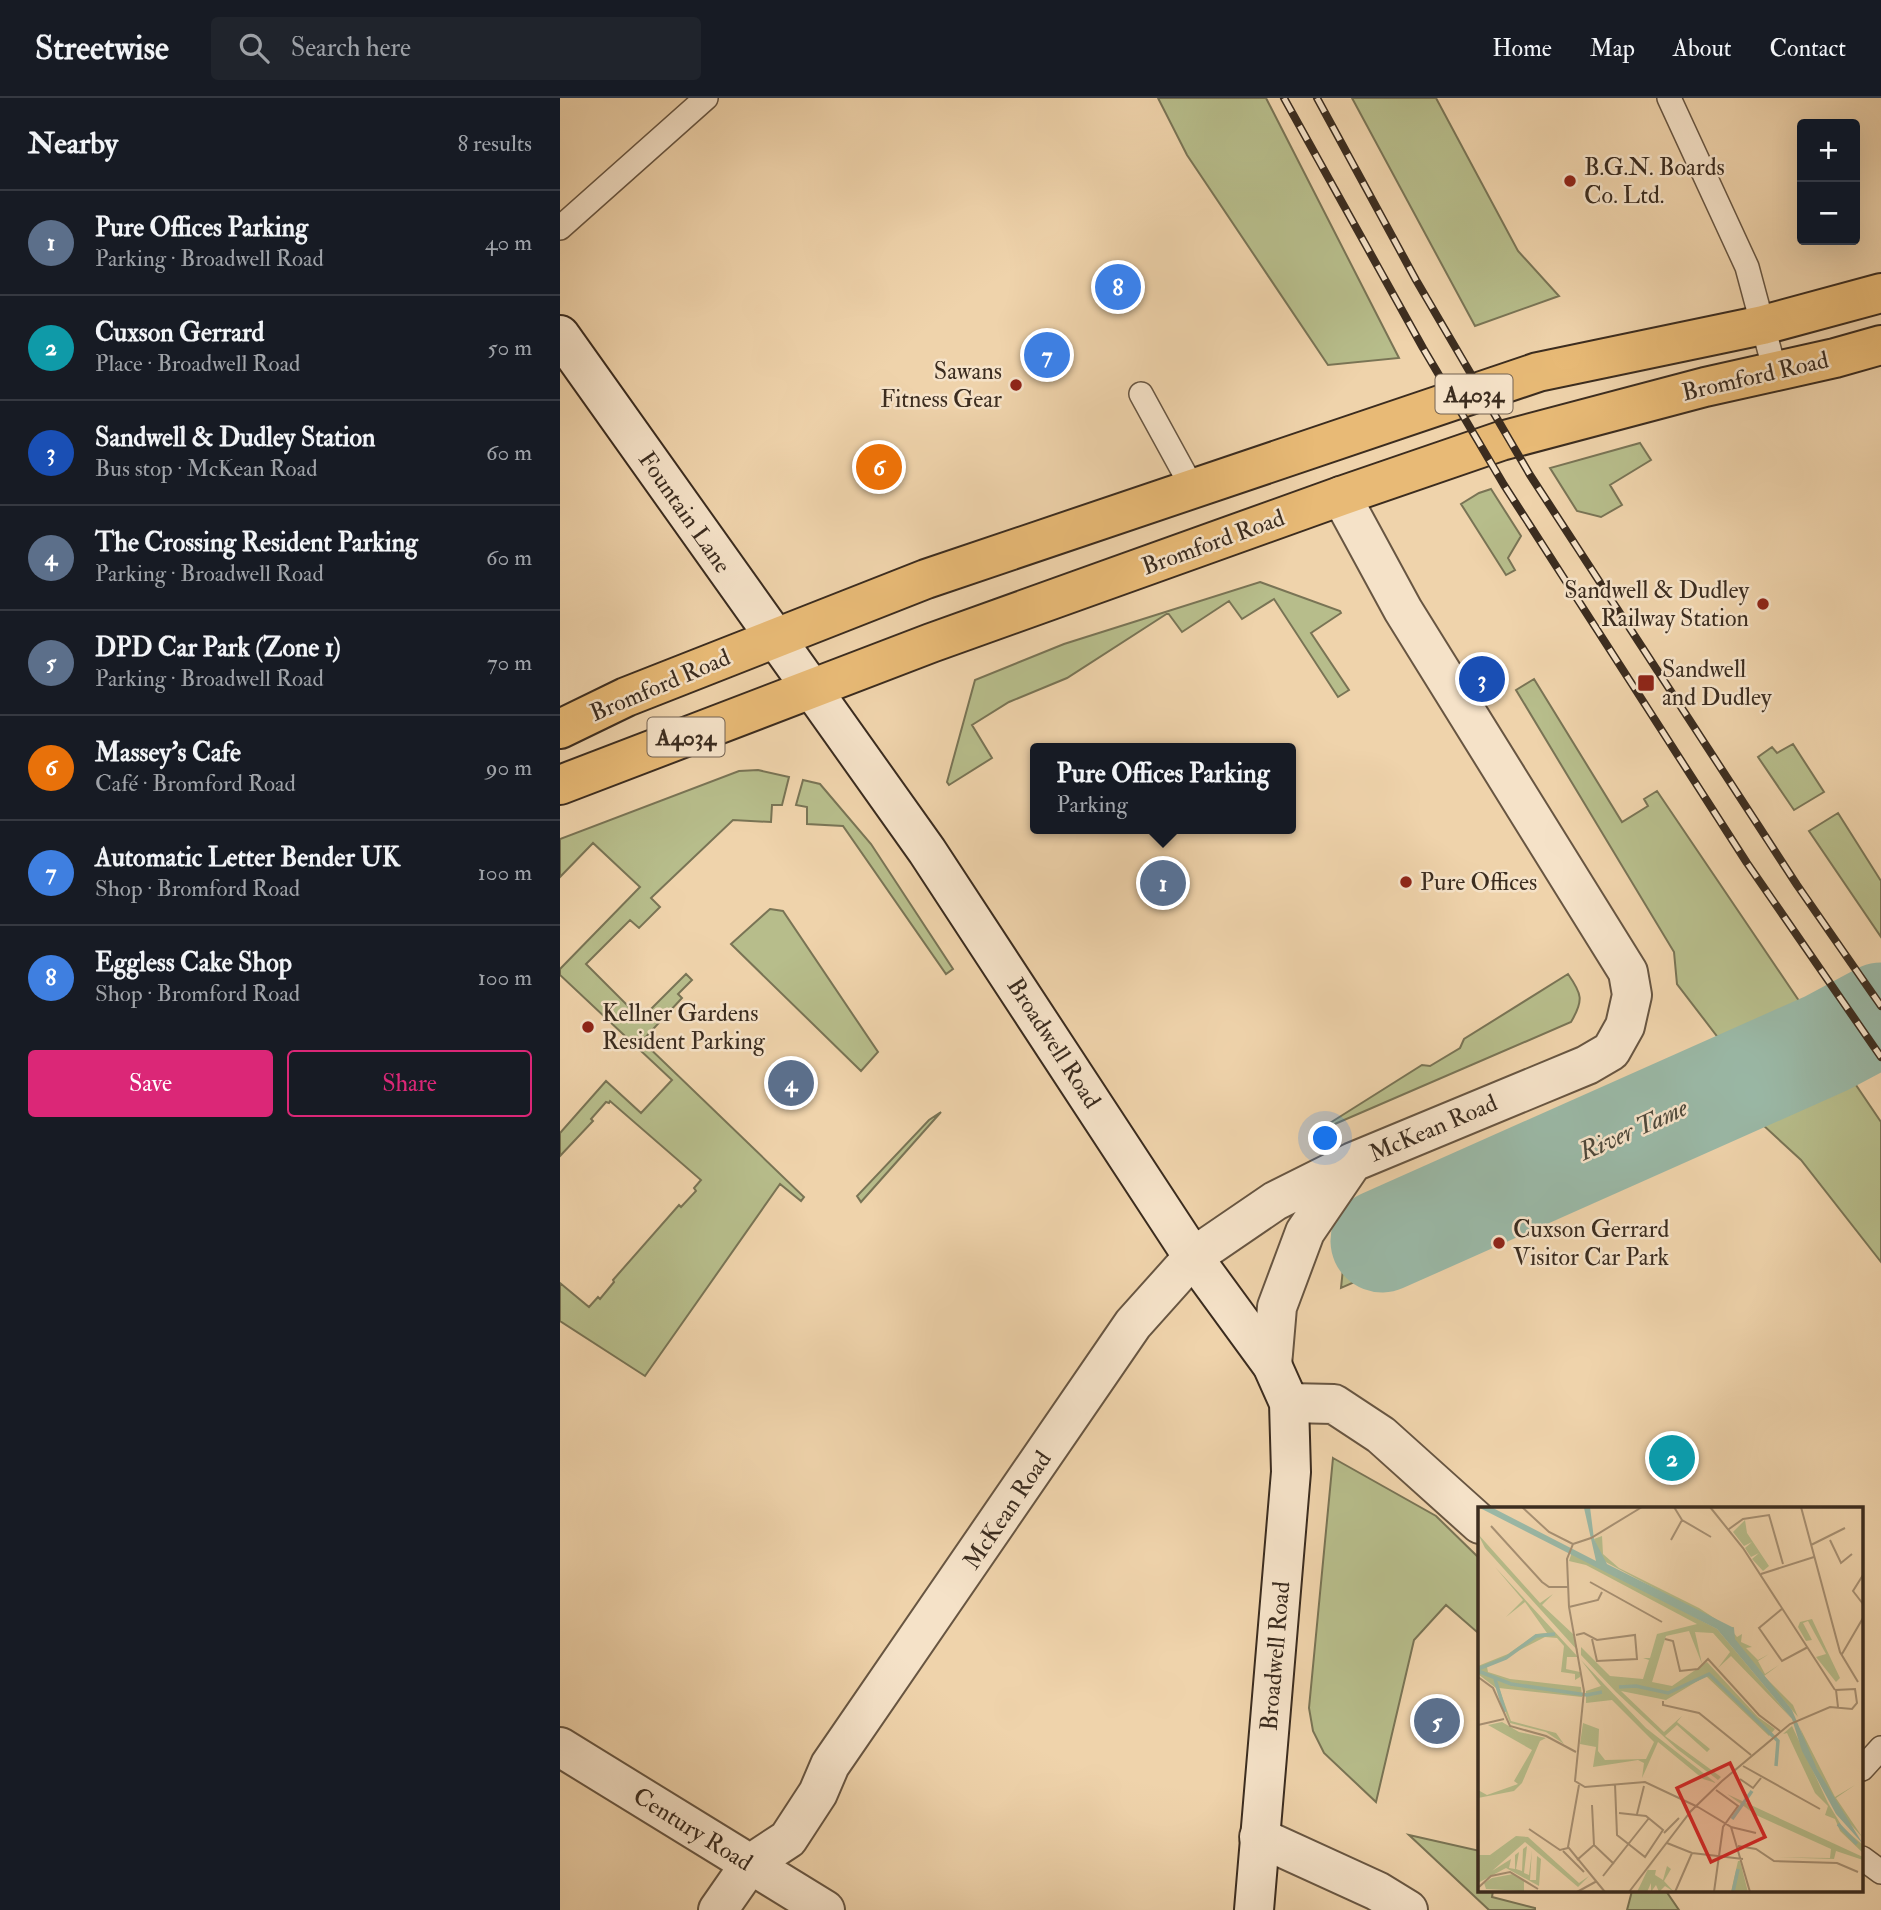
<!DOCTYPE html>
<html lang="en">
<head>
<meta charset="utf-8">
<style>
  :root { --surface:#171b24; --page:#20242c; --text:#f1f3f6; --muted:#9ea1a6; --line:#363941; --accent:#db2777 }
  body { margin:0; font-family:"IM FELL Double Pica",serif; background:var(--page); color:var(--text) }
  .controls { position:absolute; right:21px; top:21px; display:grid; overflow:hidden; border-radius:7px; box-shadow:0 7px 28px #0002 }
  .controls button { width:63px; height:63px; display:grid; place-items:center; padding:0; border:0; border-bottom:2px solid var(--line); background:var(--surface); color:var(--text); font:35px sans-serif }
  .you { position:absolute; left:766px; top:1041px; width:24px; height:24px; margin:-18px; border:5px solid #fff; border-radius:50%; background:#1a73e8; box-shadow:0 0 0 10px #1a73e833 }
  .badge { display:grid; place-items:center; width:46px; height:46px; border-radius:50%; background:var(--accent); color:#fff; font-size:23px; font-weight:700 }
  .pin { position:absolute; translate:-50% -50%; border:4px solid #fff; box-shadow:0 2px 7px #0006 }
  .popup { position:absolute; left:470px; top:645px; width:266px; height:91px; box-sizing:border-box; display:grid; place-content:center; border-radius:7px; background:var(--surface); filter:drop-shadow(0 2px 5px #0005); font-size:23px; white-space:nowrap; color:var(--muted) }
  .popup b { font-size:26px; color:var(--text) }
  .popup::after { content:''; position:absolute; left:50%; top:100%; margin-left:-14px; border:14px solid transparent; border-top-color:var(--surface) }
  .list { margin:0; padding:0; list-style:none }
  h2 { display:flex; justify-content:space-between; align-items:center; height:91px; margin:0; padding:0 28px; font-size:30px }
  h2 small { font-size:23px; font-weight:400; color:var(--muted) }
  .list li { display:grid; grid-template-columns:46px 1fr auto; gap:21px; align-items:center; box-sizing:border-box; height:105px; padding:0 28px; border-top:2px solid var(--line) }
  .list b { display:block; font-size:26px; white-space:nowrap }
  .list p { margin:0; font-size:23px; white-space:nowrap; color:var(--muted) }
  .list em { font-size:23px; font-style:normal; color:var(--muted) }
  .actions { display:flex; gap:14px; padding:21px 28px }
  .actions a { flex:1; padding:16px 0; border:2px solid var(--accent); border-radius:7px; text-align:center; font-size:24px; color:var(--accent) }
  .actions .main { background:var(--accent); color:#fff }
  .icon { flex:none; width:38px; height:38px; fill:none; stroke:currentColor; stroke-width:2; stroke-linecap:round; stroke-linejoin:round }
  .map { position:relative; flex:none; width:1321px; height:1812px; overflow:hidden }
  header { display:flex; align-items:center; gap:42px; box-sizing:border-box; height:98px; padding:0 35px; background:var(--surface); border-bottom:2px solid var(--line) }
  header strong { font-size:33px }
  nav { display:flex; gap:38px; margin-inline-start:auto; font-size:24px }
  .search { width:490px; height:63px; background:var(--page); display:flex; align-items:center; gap:18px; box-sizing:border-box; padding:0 24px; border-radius:7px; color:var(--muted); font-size:26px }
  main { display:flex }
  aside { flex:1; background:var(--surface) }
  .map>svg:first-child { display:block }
  .green { fill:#b7bd8b; stroke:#797455; stroke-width:2 }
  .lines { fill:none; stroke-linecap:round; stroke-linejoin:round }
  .river { stroke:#9ab8a6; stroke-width:103 }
  .lane-casing { stroke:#685642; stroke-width:26 }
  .street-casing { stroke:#685642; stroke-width:42 }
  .secondary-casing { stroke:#3b2c1f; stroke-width:42 }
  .primary-casing { stroke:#3b2c1f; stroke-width:42 }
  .lane { stroke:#f5e2c8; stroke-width:23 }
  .street { stroke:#f5e2c8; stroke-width:38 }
  .secondary { stroke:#f5e2c8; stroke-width:38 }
  .primary { stroke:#e8ba76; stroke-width:38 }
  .rail-casing { stroke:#3b2c1f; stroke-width:8 }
  .rail { stroke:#f5e2c8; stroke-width:5; stroke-dasharray:16; stroke-linecap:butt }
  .poi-dot { fill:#8f2418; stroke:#f5e2c8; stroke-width:2.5 }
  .labels { text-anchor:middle; stroke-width:5; stroke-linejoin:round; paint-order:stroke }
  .shield { fill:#f5e2c8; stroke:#736352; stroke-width:2 }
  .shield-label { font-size:23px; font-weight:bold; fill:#3b2c1f }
  .poi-label { font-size:24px; fill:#3b2c1f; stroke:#f5e2c8; text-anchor:start }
  .street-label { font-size:24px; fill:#3b2c1f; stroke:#f5e2c8 }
  .water-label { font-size:26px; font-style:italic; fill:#4e483a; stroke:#f5e2c8 }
  .inset-river { fill:none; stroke:#9ab8a6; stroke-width:3.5 }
  .inset-road { fill:none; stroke:#a79073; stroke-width:2 }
  .view { fill:#d62828; fill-opacity:0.15; stroke:#d62828; stroke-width:3.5 }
  .inset-edge { fill:none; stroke:#3b2c1f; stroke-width:3.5 }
</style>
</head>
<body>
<header>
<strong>Streetwise</strong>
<div class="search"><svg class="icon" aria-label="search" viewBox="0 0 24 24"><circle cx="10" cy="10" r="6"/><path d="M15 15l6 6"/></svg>Search here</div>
<nav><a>Home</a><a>Map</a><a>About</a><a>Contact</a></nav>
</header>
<main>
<aside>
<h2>Nearby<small>8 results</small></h2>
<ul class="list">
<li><span class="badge" style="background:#5c6f8a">1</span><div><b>Pure Offices Parking</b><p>Parking · Broadwell Road</p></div><em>40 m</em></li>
<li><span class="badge" style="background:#0f9aa8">2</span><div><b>Cuxson Gerrard</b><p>Place · Broadwell Road</p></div><em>50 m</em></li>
<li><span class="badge" style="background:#1a4fb4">3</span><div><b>Sandwell &amp; Dudley Station</b><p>Bus stop · McKean Road</p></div><em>60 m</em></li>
<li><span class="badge" style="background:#5c6f8a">4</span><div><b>The Crossing Resident Parking</b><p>Parking · Broadwell Road</p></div><em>60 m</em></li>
<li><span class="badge" style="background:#5c6f8a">5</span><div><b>DPD Car Park (Zone 1)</b><p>Parking · Broadwell Road</p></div><em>70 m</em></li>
<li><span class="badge" style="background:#e8710a">6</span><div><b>Massey's Cafe</b><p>Café · Bromford Road</p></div><em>90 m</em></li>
<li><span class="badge" style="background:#3f7fe0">7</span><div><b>Automatic Letter Bender UK</b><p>Shop · Bromford Road</p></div><em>100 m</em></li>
<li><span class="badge" style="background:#3f7fe0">8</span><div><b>Eggless Cake Shop</b><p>Shop · Bromford Road</p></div><em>100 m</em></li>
</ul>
<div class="actions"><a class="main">Save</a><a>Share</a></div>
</aside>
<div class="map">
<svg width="1321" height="1812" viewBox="0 0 1321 1812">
  <rect width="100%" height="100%" fill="#efd3ab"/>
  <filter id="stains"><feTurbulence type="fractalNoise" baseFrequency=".00286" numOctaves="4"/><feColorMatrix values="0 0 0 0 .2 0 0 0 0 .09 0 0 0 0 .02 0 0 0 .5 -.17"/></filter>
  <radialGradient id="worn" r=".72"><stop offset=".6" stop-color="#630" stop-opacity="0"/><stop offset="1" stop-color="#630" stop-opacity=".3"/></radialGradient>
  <path class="green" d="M598,0H706L839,260L768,267L627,57Z
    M792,0H876L958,153L999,198L915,228Z
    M1080,345L1091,362L1050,387L1062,407L1041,419L1017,413L990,370Z
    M931,391L961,438L948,460L955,472L946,477L901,406L919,395Z
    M700,484L780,513L781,515L751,535L789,592L778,599L714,501L682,521L669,503L622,534L608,515L507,580L449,604L412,627L432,660L389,687L387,684L415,582L504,546Z
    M974,581L1062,724L1088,708L1084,701L1097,693L1321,1024V1164L1241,1062L1203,1027L1169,954L1117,886L1114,854L956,592Z
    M1233,646L1264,694L1234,712L1198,659L1212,649L1217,655Z
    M198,672L229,679L222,707H212L211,724L173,722L91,800L100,809L79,830L70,822L26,866L81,921L126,876L132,882L118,896L122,900L82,943L244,1099L241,1103L220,1086L85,1278L0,1223V1185L29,1209L38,1199L40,1201L54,1184L53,1182L119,1107L121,1109L136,1093L134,1090L141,1082L50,1003L49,1005L46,1004L31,1021L33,1023L0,1058V1035L46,983L81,1015L112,982L0,877V871L80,789L33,745L0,779V741L179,673Z
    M243,682L260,686L311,746L393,871L386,876L283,728L247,726V709L236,707Z
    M1278,715L1321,783V839L1249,733Z
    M210,811L223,813L318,954L301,973L171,846Z
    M1008,876C1022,896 1024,902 1011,924L754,1035L862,967L870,968L900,950L904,941Z
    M1126,973L1149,1028L781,1190L786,1142L794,1129L812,1115Z
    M381,1014L301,1104L297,1098L369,1022Z
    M773,1360L876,1418L920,1461V1531L917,1534L886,1507L854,1542L816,1704L764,1655L753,1633L749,1610Z
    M849,1737L920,1753V1793H933L932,1799L975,1810V1812H929Z
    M1072,1793H1106L1119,1812H1067Z"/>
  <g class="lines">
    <path class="river" d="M822,1143L1267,945L1321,916"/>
    <defs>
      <path id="lane" d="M1109,0L1187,169L1215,273
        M0,130L146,0
        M581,296L633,391
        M1302,1671L1321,1650
        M1302,1760L1321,1774"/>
      <path id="street" d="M712,1267L717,1209L745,1134L790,1068
        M729,1305L774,1306L821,1337L920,1426
        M0,1649L265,1812
        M699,1739L817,1793L848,1812
        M158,1812L190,1766L228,1741L258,1695L270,1667L573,1226L633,1159L715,1103L793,1064L1027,967L1051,953L1065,928L1072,897L1068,874L843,512L781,398"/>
      <path id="secondary" d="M0,237L367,753L633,1159L712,1267L729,1305L731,1374L694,1812"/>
      <path id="primary" d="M0,631L66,599L366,481L978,274L1203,227L1321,195
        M0,687L371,545L781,398L941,343L1145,289L1275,260L1321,247"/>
    </defs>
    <use href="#lane" class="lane-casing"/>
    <use href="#street" class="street-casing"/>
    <use href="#secondary" class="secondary-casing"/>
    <use href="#primary" class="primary-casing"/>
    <use href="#lane" class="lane"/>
    <use href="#street" class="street"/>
    <use href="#secondary" class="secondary"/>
    <use href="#primary" class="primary"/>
    <defs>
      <path id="rail" d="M724,0L863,250L944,387L1187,765L1321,959
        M757,0L856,182L970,377L1237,787L1321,908"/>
    </defs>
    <use href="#rail" class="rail-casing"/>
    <use href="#rail" class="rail"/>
  </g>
  <g class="poi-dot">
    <circle cx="1010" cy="83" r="7"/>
    <circle cx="456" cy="287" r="7"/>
    <circle cx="1203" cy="506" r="7"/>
    <rect x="1077" y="576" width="18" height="18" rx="3.5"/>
    <circle cx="846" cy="784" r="7"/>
    <circle cx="28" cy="929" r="7"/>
    <circle cx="939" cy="1145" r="7"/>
  </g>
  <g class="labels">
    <g class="shield">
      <rect x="875.5" y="276.5" width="77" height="39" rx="5"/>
      <rect x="87.5" y="619.5" width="77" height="39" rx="5"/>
    </g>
    <g class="shield-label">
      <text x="914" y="304">A4034</text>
      <text x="126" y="647">A4034</text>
    </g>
    <g class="poi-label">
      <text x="1024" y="77">B.G.N. Boards<tspan x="1024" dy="28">Co. Ltd.</tspan></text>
      <text x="442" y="281" text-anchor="end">Sawans<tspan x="442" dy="28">Fitness Gear</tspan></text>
      <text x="1189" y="500" text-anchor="end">Sandwell &amp; Dudley<tspan x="1189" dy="28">Railway Station</tspan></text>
      <text x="1102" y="579">Sandwell<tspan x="1102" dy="28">and Dudley</tspan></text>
      <text x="860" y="792">Pure Offices</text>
      <text x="42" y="923">Kellner Gardens<tspan x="42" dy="28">Resident Parking</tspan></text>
      <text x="953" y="1139">Cuxson Gerrard<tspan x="953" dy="28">Visitor Car Park</tspan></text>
    </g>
    <g class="street-label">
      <text transform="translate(1195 278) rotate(-13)" y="8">Bromford Road</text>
      <text transform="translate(125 414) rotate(55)" y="8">Fountain Lane</text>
      <text transform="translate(653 444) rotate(-20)" y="8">Bromford Road</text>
      <text transform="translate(100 587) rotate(-23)" y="8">Bromford Road</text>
      <text transform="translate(494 945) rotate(57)" y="8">Broadwell Road</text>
      <text transform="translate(873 1030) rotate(-23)" y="8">McKean Road</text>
      <text transform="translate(447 1412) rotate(-56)" y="8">McKean Road</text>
      <text transform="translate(715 1558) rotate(-85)" y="8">Broadwell Road</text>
      <text transform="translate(133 1731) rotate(32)" y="8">Century Road</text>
    </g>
    <g class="water-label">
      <text transform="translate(1073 1031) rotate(-24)" y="9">River Tame</text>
    </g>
  </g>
  <g transform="translate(918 1409)">
    <rect width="385" height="385" fill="#efd3ab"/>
    <path d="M267,13L269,26L291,59L285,64L274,52L281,46L273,50L267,41L274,35L266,39L255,25ZM0,27L62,96L75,87L64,98L95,127L100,144L7,41ZM124,29L125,47L141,61L221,101L250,120H256L255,125L259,130L264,127L263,135L274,140L268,141L280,153L291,147L280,154L287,167L301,158L286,169L315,198L320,210L239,115L124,53L116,32ZM94,45L239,122L314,212L253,149L240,161L252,145L235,126L217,125L224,157L211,124L188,129L174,175L194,179L229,155L280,210L297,222L291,229L228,169L188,193L143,184L186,225L204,209L199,215L232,242L229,245L199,218L187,229L243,270L240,273L199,242L138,185L103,148V140L132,169L165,172L171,153L165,151H172L179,127L219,117L108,58L91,54ZM17,60L100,150H89L88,162L102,165V170L97,173V167L83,165L86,139L79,131L67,130L9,160L10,165L32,172L103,180L104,190L21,181L33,214L78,226L86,237L68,225L32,216L18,181L0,167V159L30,147L58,127L69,126L47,95L28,110L45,93ZM334,112L362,171L358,175L338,150L348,147L330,114L325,116L334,133L328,134L320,120L322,115ZM103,153L168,221L238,276L225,272L180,235L164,271L166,256L160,253L115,260L118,240L102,237L105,216L121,222L120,244L127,253L168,252L176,235L134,193L108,196V184L123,179ZM24,215L41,225L68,231L62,234L44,276L36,284L0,291V283L9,288L40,277L36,274L54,243L10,218ZM314,219L350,296L365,321L385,338V346L362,324L357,312L347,308L350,299L337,286L309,226L305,227ZM322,221L357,290L377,278L358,291L385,331L364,308L331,248ZM249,287L385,350V353L358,344L356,352L291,350L352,351L353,342L278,308ZM38,329L50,330L101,376L111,369L100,380L47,335L14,364L33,352L31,361L37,362V348L41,345L38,362L44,364L45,342L49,339L46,366L51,368L54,343L52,373H58L59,349L63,352L61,379L28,361L0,376V348H12ZM180,348L170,363H178L177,368L185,373L189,359L193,362L186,374L196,385L187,379L181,385L178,378L173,385V376L169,385H159L169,364ZM260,354H262L270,385H253ZM35,367L46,374V384L8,382L6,376L14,371Z" fill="#b7bd8b"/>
    <path d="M0,0H13L118,54L106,1L112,0L116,32L129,57L256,121L257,132L314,203L339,262L385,337L358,307L324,244L314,212L239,122Z" fill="#9ab8a6"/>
    <path class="inset-river" d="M0,162L28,151L58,129L77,127M0,164L33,177L109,188L124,185M17,172L27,205M141,180L158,179L190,186L231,167L300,234L298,259M254,312L274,284M360,317L379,337M255,385L260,362"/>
    <path class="inset-road" d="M44,0L71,25L95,37L89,52L91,100L106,184L97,274L107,280L167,275L220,300M196,0L204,13L233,30M232,0L265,41L357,183M323,0L362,145L380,175M13,19L64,75L71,80H90M251,22L265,12L291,8L305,57M193,33L204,13M352,33L363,56L374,47M95,37L113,31L164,0M333,38L367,21M283,67L336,50M385,68L375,84L385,97M112,75L184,115M91,100L120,93L124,85M305,101L281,121L304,154L330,140M98,128L106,126L119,133L157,128L159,152L119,154L114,132M187,132L195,134L202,164L220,162L230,152L281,208L302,224M364,147L385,111M0,170L15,181L32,219L68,229L98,245M185,194V198L221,206L273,248M0,218L26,212M265,259L342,302M262,272L275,281L283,271M137,277L139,328L167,350L185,323L168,309L141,306M101,278L90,340L127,385M114,298L116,338L136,357M220,300L253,320L272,385M159,307L166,279M253,320L278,326M51,322L82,343L90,341M186,326L201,311M189,336L214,346L265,352M260,339L278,342L296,354L359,356L380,365M85,344L106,365M99,353L116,338M125,369L171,311M1,380L13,369L32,365L60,382M99,385L119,374M151,385L213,304L244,274L312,217L352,200L374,202L379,196L377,182L358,183L360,200M197,385L214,346M236,385L245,320L260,299L238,283"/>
    <path class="view" d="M252,256L287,330L233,355L199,281Z"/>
    <rect width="385" height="385" class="inset-edge"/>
  </g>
  <rect width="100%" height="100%" filter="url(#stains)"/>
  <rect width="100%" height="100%" fill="url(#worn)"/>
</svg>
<div class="controls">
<button>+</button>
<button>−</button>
</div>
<div class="you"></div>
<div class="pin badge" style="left:603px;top:785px;background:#5c6f8a">1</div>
<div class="popup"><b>Pure Offices Parking</b>Parking</div>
<div class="pin badge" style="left:1112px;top:1360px;background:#0f9aa8">2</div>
<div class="pin badge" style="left:922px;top:581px;background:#1a4fb4">3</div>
<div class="pin badge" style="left:231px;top:985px;background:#5c6f8a">4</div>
<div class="pin badge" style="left:877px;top:1623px;background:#5c6f8a">5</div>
<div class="pin badge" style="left:319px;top:369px;background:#e8710a">6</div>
<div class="pin badge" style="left:487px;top:257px;background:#3f7fe0">7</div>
<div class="pin badge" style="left:558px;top:189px;background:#3f7fe0">8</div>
</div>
</main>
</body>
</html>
